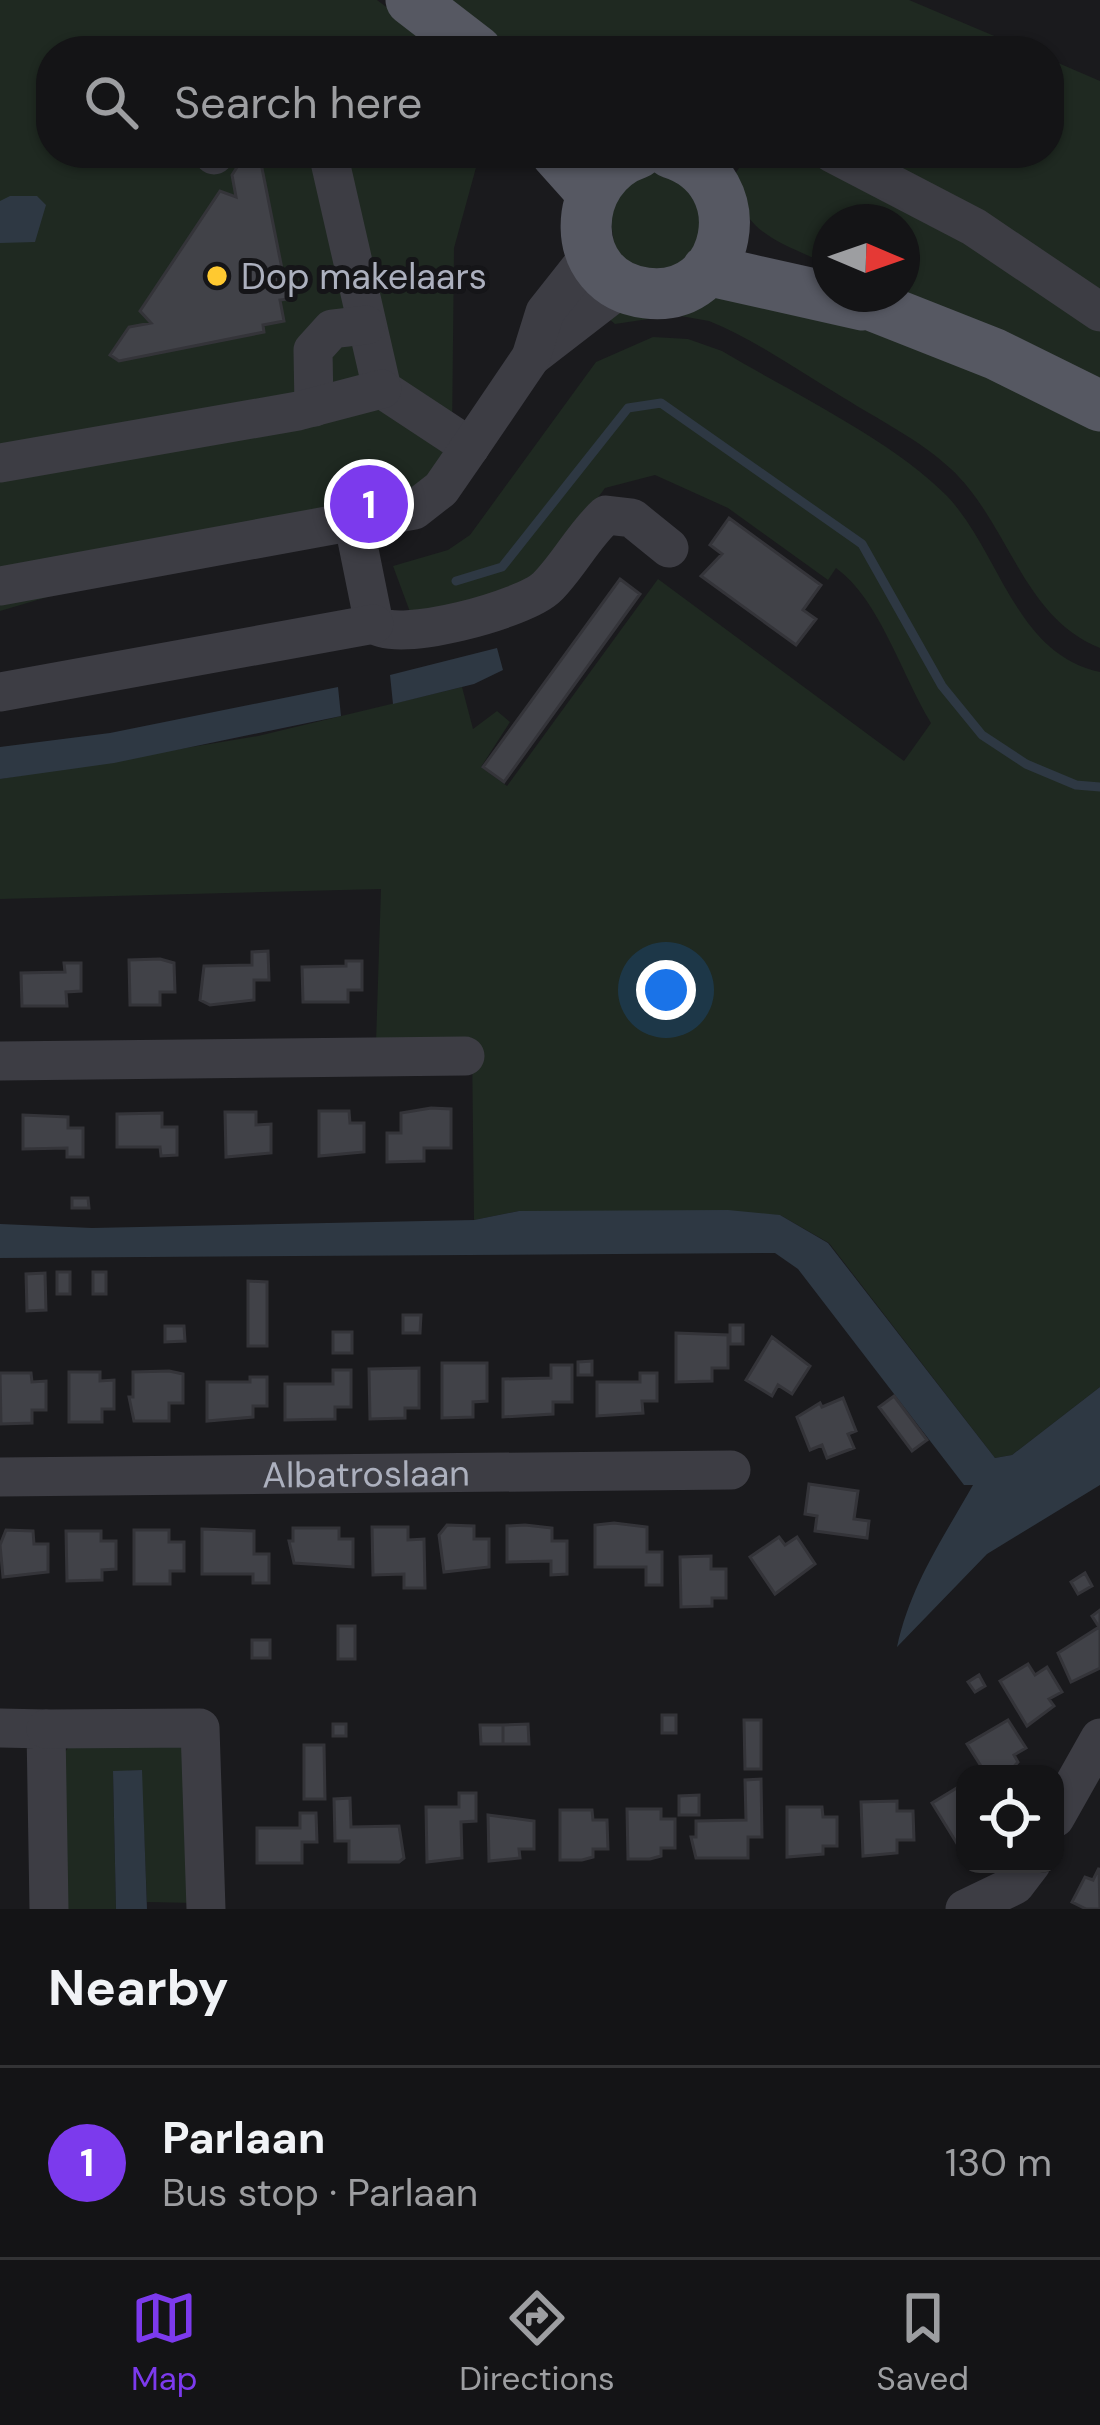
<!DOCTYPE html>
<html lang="en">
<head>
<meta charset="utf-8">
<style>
  :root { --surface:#141416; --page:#1d1d1f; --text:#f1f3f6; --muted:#9d9ea1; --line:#333335; --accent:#7c3aed }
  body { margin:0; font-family:"DM Sans",sans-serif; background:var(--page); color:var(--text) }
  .controls { position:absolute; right:36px; bottom:36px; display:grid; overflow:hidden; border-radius:24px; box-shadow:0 3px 9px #0004 }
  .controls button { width:108px; height:108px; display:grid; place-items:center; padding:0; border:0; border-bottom:3px solid var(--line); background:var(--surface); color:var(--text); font:60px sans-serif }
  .compass { position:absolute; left:812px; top:204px; width:108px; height:108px; border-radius:50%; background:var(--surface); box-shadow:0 3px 9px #0004; rotate:92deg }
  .you { position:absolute; left:666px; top:990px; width:42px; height:42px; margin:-30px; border:9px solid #fff; border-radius:50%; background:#1a73e8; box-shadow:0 0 0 18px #1a73e833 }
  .badge { display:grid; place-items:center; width:78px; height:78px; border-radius:50%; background:var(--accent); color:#fff; font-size:39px; font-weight:700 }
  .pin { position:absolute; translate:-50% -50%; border:6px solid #fff; box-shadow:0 3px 12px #0006 }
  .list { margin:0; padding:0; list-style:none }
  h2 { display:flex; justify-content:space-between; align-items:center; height:156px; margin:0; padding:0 48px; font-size:51px }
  h2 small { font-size:39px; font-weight:400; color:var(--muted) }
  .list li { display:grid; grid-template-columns:78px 1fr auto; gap:36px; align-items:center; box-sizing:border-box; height:192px; padding:0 48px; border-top:3px solid var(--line) }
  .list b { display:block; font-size:45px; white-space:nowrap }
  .list p { margin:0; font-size:39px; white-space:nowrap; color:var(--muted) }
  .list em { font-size:39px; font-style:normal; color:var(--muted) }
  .icon { flex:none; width:66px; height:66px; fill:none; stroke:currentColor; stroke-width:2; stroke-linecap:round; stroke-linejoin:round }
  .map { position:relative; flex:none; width:1100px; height:1909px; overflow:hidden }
  .search { position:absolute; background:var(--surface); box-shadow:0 3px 9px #0004; left:36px; right:36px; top:36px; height:132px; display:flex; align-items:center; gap:30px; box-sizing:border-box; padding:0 42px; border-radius:48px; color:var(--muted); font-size:45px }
  .sheet { height:348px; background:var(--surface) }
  nav { display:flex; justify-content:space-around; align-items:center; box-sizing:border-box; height:168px; border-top:3px solid var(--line); background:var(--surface); font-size:33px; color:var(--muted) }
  nav a { display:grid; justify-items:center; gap:6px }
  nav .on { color:var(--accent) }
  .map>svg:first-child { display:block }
  .green { fill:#1f2921 }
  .water { fill:#2e3843 }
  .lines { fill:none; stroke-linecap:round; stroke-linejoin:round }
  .stream { stroke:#2e3843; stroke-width:9 }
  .building { fill:#414248; stroke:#343439; stroke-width:3 }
  .minor { stroke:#3d3d44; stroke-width:39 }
  .major { stroke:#565862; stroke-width:51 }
  .poi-dot { fill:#ffc930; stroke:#151518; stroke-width:4.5 }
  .labels { text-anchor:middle; stroke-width:10; stroke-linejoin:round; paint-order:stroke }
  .poi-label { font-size:36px; fill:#acb0be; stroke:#151518; text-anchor:start }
  .street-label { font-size:36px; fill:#acb0be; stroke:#151518 }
</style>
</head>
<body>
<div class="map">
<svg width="1100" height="1909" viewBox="0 0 1100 1909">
  <rect width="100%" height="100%" fill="#1a1a1d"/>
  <path class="green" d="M0,0H377L445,51H51V153H480L454,248L452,435L431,484L0,611Z
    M440,0H909L1030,51H507Z
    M1049,59L1100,81V303L847,153H1049Z
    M749,153L823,158L1100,325V386L902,294V222H830V266C781,241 742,236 733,177Z
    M665,167L707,210L689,267L618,270L606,188Z
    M701,294L862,322L1100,427V648C1022,617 1009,523 951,469C920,440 879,420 844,398C800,372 756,340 709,321L675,315L615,324L601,312Z
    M653,337L688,339L722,351C789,391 894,441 947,496C1000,552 1015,654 1100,672V1387L1012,1455L995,1458L829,1243L780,1215L519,1211L474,1220L472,1044L376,1043L381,889L0,899V779L258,736L462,687L473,729L497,711L510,722L481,767L507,786L658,579L904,761L931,723C901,674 880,600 836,568L828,580L728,508L655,475L605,488L538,579L413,620L393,566L448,550L470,535L596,362Z
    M74,1740L186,1747L196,1903L147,1902L141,1770L113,1772L116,1909H65V1752Z"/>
  <path class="water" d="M10,196H37L46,205L35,242L0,243V201Z
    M497,648L503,670L474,684L393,704L390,675Z
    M338,687L341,716L114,763L0,779V747L110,733Z
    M728,1210L780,1215L828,1243L995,1458L1012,1455L1100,1387V1485L987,1554L897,1647C911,1584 942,1540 973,1485H964L798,1269L775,1253L0,1258V1224L92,1228L474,1220L519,1211Z
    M142,1770L147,1909H116L113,1771Z"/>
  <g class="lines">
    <path class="stream" d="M456,581L502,567L628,408L661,403L862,544L942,686L982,735L1026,764L1076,785L1100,787"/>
  </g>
  <path class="building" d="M246,153H259L288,299L280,300L284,321L263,325L264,332L119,361L110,355L129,327L151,323L140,311L220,191L236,197L232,175Z
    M729,518L821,585L803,610L816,619L796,645L701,576L722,554L710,545Z
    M620,579L640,594L504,782L483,767Z
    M268,951L269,980H254V1000L210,1005L200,1000L204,966L252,965V952Z
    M160,959L174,963L175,992H160V1005H130L129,960Z
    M346,961H362V990H348V1002H303L302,967L346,966Z
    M64,963H81V991L66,992L67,1006H22L21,973L65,972Z
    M431,1108L451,1109V1148H424V1161L387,1162V1133H401V1113Z
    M319,1111H349L350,1123H364V1152L319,1156Z
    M225,1112H256V1125L271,1124V1153L226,1157Z
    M162,1113V1127H177V1155L161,1156L160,1147H117V1114Z
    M23,1115L68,1117V1128H83V1157H67V1148L23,1149Z
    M72,1198H88L89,1208H72Z
    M57,1272H70V1294H57Z
    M93,1272H106V1294H93Z
    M45,1273L46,1310L27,1311L26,1274Z
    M248,1281L267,1282V1346H248Z
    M403,1315H421L420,1333H403Z
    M730,1325H743V1344H730Z
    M165,1326H184L185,1341L165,1342Z
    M333,1332H352V1353H333Z
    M676,1333L728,1335V1368H712V1381L676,1382Z
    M772,1337L810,1366L792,1394L778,1385L772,1396L746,1380Z
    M592,1361V1375H578V1362Z
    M442,1363H487V1401L473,1402V1417L442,1418Z
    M551,1365H572V1402H553V1414L503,1417V1379L551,1378Z
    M419,1368V1408H405V1418L370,1419L369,1369Z
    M333,1370H351V1407H335V1419L285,1420V1384H333Z
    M169,1371L183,1374V1403H169V1421H134L129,1397H133V1372Z
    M69,1372H100V1381L114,1380V1409H102V1422H69Z
    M0,1373H31L32,1382L46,1381V1410H32V1423L1,1424Z
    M640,1373H657V1401H642L643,1413L597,1416V1382H640Z
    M250,1377H267V1406H253V1417L207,1421V1382H250Z
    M894,1396L927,1440L912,1451L879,1407Z
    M843,1398L856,1431L848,1434L854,1448L827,1458L822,1445L810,1450L797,1417L820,1403L822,1407Z
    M809,1484L858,1491L854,1519L869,1521L867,1538L815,1531L817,1516L805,1514Z
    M614,1523L647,1527V1552H662V1585H646V1567H595V1525Z
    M447,1525L474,1526V1539H489V1567L444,1572L439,1535Z
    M525,1525L552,1528V1541H567V1574L551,1575V1561L507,1562V1526Z
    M372,1527H408V1540L424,1539L425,1588H404V1574L373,1575Z
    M293,1528H339V1539H353V1567L294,1563L289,1541H293Z
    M202,1529L254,1531V1554H269V1583H253V1574H202Z
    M6,1530L33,1531L34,1544H48V1572L3,1577L0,1545Z
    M134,1530H169V1542H184V1571H170V1584H134Z
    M66,1531H101V1541H116V1569L102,1570V1580L67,1581Z
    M779,1537L785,1545L797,1537L815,1564L775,1594L750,1557Z
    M711,1556V1569H726V1598H712V1606L681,1607L680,1557Z
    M1085,1573L1092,1586L1078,1594L1071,1582Z
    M1100,1610V1668L1071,1682L1058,1653L1099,1627L1092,1616Z
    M338,1626H355V1659H338Z
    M252,1640H270V1658H252Z
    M1028,1664L1035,1675L1047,1667L1062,1692L1049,1699L1054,1706L1027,1726L1000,1681Z
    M979,1675L985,1686L975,1692L968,1682Z
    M662,1715H676V1733H662Z
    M744,1720H761V1769H745Z
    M1008,1720L1026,1748L1014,1755L1018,1762L1010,1771L986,1774L967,1744Z
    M333,1724H346V1736H333Z
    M528,1724L529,1744H503V1725Z
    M480,1725H503V1744H481Z
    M304,1745H324L325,1799H304Z
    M761,1779L762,1837H748V1858H696L691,1837H696V1821L746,1820L745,1780Z
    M960,1786L965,1793L961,1850L932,1803Z
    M459,1793H476V1821L461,1822L462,1858L427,1862L426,1807H459Z
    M699,1795V1815H679V1796Z
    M350,1798L351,1827L399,1826L404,1858L399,1862H349V1841H335L334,1799Z
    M897,1801V1811H913L914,1840H897V1853L863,1856L861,1802Z
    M787,1807H822L823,1817H837V1846H823V1854L787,1857Z
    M627,1809H661V1819H675V1848H661V1856L650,1859H628Z
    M560,1810H592L593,1820H607L608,1849H593V1857L582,1860H560Z
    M300,1813H316L317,1842H302V1863H257V1828H300Z
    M488,1815L534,1821V1849H519L520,1858L489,1861Z
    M1099,1868L1100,1909H1086L1072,1902L1085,1877L1093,1880Z"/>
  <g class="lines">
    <g class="minor">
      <path d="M214,153V155"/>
      <path d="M328,153L382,389L470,447"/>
      <path d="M832,153L974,227L1100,312"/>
      <path d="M531,357L623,286"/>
      <path d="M314,407L313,350L332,329L366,325"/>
      <path d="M0,463L298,411L382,389"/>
      <path d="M354,525L374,624C397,644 525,609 547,587C569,565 583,536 606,515L632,518L669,548"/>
      <path d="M0,586L414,510L441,489L470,447L531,357L545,312L591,254"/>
      <path d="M0,692L374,624"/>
      <path d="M0,1061L465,1056"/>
      <path id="s1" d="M0,1477L731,1470"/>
      <path d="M0,1728L46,1729L49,1909"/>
      <path d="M46,1729L200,1728L206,1909"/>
      <path d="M1055,1818L1100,1738"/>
      <path d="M965,1909L1015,1885L1031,1864"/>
    </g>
    <path class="major" d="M411,0L477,51
      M556,153L590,191
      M638,153C569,176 566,283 646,293C732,304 757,180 671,153
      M707,270L863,305
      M843,294L995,354L1100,406"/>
  </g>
  <circle class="poi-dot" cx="217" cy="276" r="12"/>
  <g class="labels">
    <g class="poi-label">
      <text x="241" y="289">Dop makelaars</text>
    </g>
    <g class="street-label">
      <text dy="13" stroke="none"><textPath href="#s1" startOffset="366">Albatroslaan</textPath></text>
    </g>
  </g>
</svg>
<div class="controls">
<button><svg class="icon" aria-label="locate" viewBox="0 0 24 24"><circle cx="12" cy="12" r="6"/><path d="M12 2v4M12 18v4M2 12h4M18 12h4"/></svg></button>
</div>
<svg class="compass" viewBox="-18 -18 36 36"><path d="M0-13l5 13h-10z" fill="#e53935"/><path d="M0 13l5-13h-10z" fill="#9d9ea1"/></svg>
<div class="you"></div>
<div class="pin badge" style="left:369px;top:504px">1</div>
<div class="search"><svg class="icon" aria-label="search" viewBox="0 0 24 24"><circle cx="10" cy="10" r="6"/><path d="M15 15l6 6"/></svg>Search here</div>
</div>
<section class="sheet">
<h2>Nearby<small></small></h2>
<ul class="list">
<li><span class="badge">1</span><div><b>Parlaan</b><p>Bus stop · Parlaan</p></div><em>130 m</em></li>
</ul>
</section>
<nav>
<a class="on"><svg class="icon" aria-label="map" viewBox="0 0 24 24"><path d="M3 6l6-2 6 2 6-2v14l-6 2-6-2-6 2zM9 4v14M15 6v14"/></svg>Map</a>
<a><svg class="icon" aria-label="directions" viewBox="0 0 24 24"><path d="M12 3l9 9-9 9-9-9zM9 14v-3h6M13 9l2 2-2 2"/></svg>Directions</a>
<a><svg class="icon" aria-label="saved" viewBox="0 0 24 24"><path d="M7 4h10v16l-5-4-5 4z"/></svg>Saved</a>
</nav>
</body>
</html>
